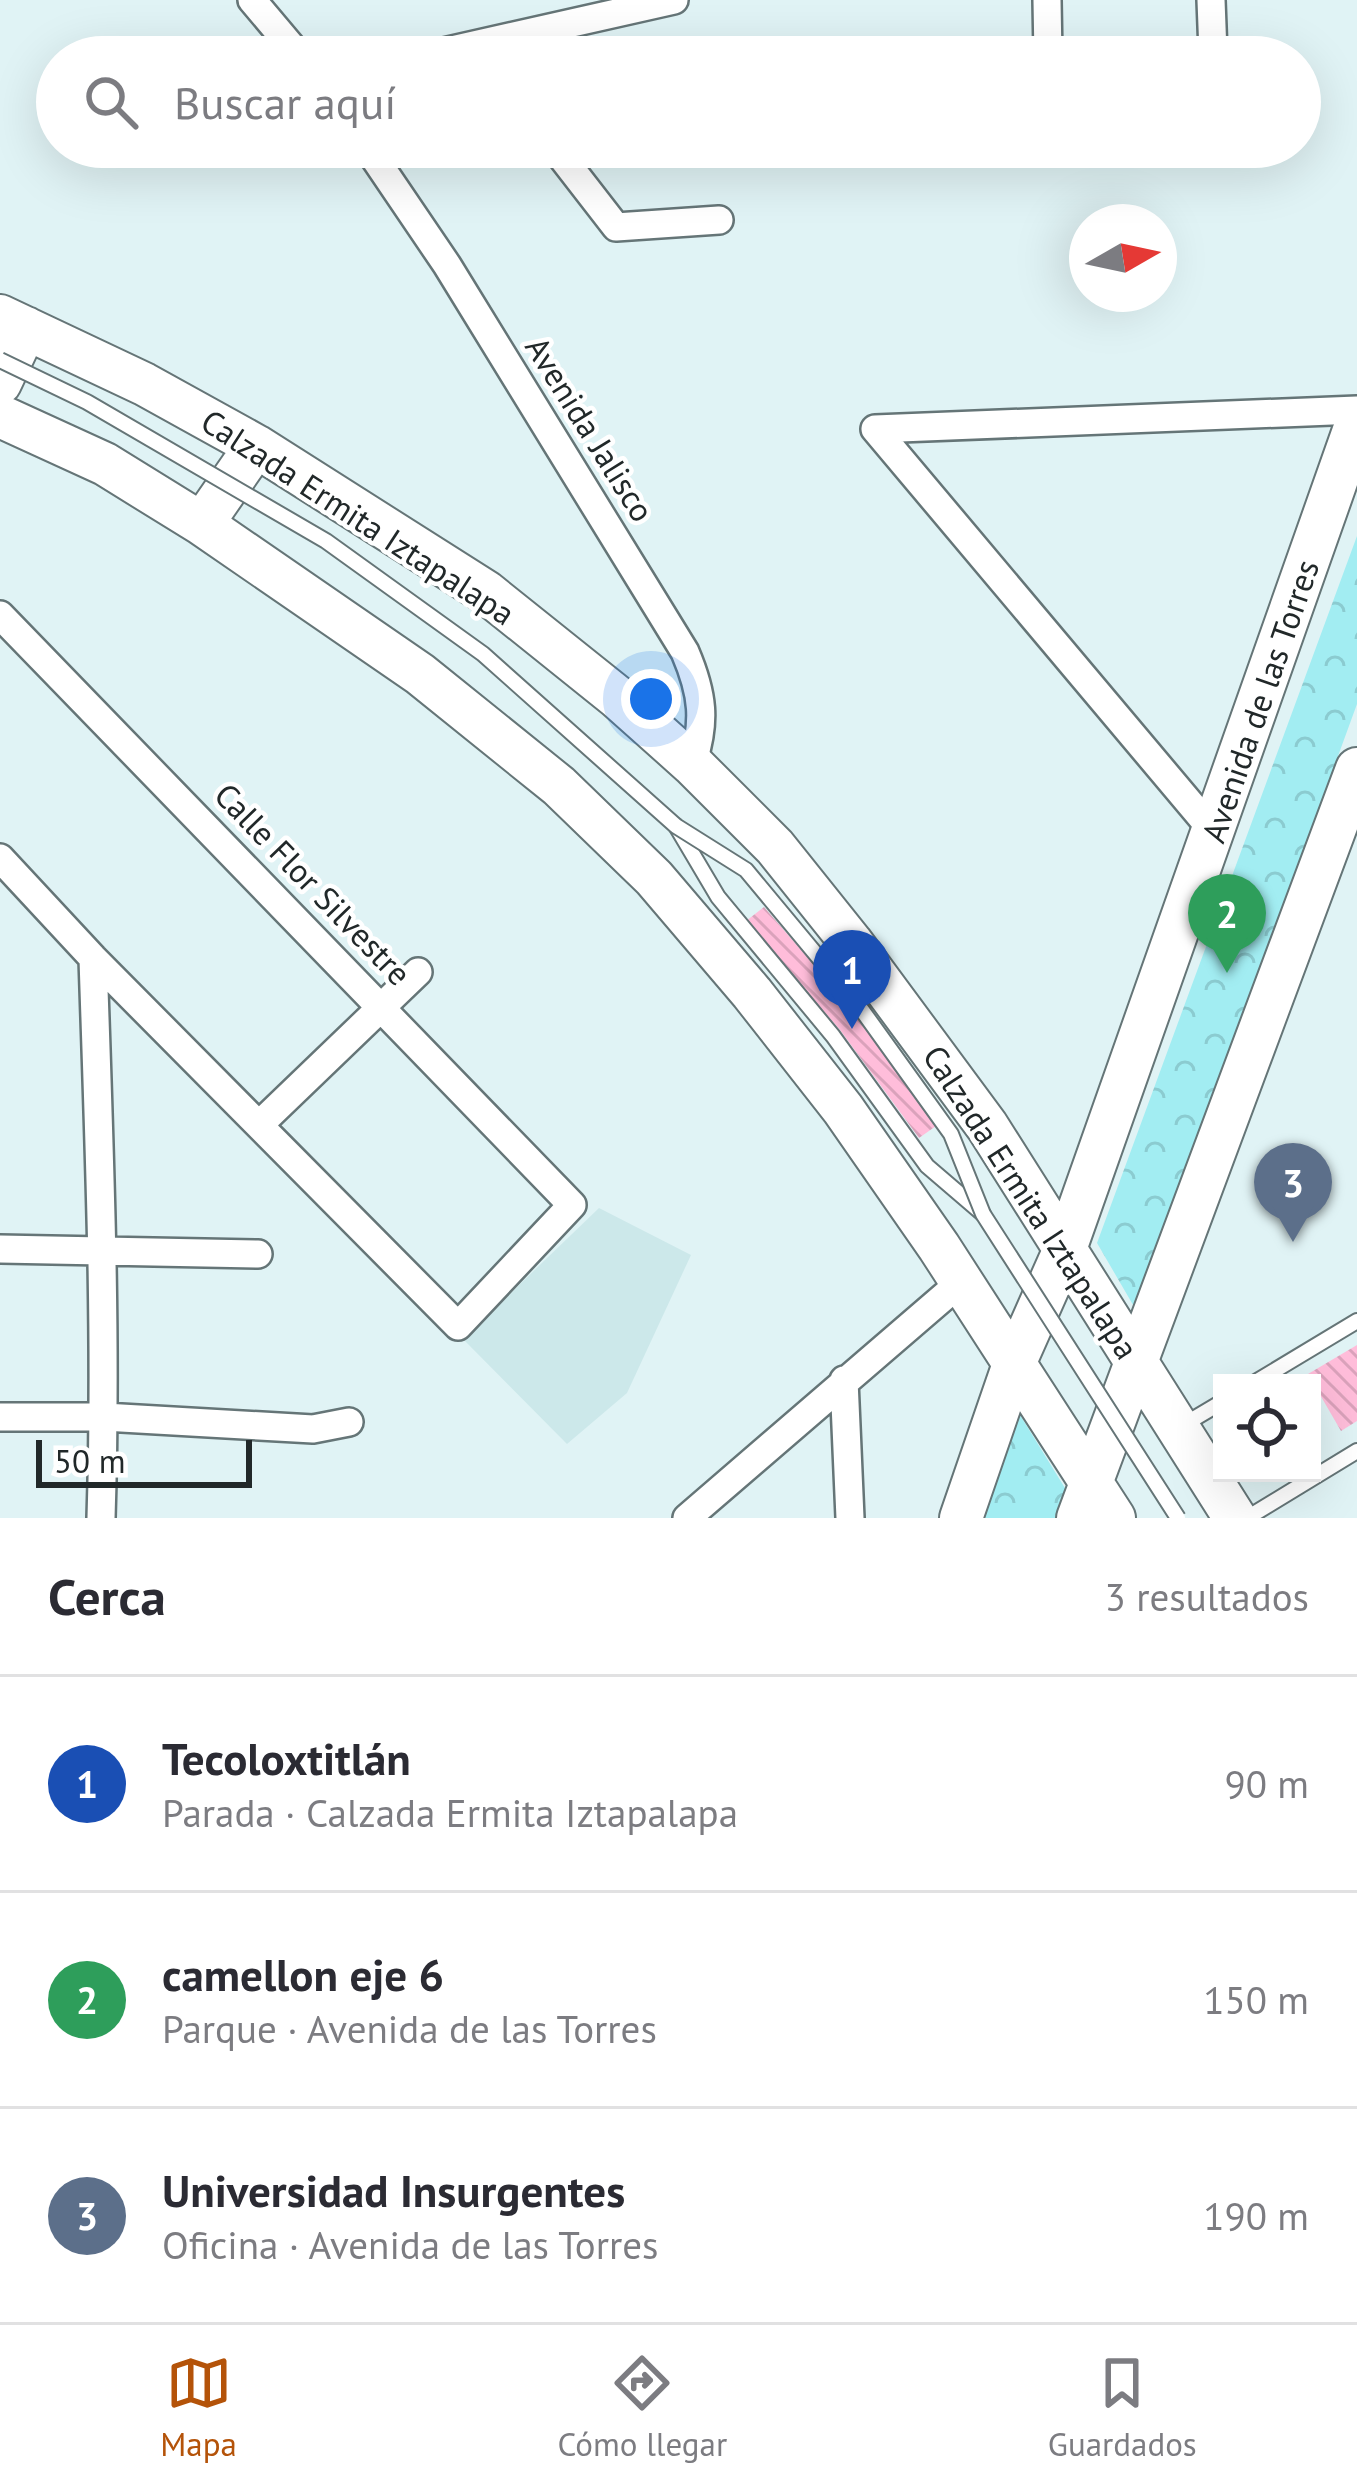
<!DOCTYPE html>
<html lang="es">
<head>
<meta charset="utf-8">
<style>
  :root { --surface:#fff; --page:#f7f7f7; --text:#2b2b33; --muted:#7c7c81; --line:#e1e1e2; --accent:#b45309 }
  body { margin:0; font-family:"PT Sans",sans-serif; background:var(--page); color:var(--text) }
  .controls { position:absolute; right:36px; bottom:36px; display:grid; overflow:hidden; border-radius:0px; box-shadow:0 12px 48px #0002 }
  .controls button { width:108px; height:108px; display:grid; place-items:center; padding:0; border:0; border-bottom:3px solid var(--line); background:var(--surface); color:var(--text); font:60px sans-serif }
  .compass { position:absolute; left:1069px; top:204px; width:108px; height:108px; border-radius:50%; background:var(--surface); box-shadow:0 12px 48px #0002; rotate:81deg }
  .scale { position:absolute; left:36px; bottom:30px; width:216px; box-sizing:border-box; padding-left:12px; border:6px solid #212829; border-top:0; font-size:33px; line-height:42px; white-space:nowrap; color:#212829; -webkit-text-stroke:9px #fff; paint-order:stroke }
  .you { position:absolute; left:651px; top:699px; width:42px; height:42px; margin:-30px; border:9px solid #fff; border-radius:50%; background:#1a73e8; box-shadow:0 0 0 18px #1a73e833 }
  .badge { display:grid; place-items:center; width:78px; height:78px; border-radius:50%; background:var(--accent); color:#fff; font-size:39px; font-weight:700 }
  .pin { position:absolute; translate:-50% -99px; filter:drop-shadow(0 3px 6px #0008) }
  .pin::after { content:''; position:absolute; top:63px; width:42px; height:36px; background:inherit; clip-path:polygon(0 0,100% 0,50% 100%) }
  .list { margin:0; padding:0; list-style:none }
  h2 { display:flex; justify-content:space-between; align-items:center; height:156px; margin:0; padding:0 48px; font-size:51px }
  h2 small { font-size:39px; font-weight:400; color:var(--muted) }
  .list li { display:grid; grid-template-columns:78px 1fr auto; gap:36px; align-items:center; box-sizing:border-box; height:216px; padding:0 48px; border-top:3px solid var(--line) }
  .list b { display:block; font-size:45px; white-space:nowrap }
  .list p { margin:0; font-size:39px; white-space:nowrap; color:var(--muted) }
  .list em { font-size:39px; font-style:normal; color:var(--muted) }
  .icon { flex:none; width:66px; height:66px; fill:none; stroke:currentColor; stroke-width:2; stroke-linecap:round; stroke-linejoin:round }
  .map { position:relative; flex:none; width:1357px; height:1518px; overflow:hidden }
  .search { position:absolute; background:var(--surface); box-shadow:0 12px 48px #0002; left:36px; right:36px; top:36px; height:132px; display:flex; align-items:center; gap:30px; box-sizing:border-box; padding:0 42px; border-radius:66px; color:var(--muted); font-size:45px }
  .sheet { height:804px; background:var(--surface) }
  nav { display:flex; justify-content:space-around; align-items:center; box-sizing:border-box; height:168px; border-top:3px solid var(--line); background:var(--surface); font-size:33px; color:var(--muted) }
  nav a { display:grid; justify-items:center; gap:6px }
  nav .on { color:var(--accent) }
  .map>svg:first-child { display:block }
  .built { fill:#cce8ea }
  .park { fill:url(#park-crowns) }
  .building { fill:url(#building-back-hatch) }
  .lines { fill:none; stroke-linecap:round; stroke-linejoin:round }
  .lane-casing { stroke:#657577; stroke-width:18 }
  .street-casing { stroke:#657577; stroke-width:32 }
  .primary-casing { stroke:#657577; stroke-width:46 }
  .lane { stroke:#fff; stroke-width:14 }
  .street { stroke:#fff; stroke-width:27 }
  .primary { stroke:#fff; stroke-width:42 }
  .lane-bridge-casing { stroke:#657577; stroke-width:18; stroke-linecap:butt }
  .lane-bridge { stroke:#fff; stroke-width:14 }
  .labels { text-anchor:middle; stroke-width:9; stroke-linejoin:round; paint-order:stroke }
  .street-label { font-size:33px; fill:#212829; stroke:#fff }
</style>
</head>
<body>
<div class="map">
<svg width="1357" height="1518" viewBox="0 0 1357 1518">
  <defs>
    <pattern id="park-crowns" width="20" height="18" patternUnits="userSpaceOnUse" patternTransform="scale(3)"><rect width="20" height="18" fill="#a2edf2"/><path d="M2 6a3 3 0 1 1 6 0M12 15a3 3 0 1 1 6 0" fill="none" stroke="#8bcbd0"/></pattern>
    <pattern id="building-back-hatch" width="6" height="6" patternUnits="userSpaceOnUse" patternTransform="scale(3)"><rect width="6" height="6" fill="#ffbdda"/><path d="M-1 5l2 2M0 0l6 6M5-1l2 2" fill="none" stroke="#daa2bb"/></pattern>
  </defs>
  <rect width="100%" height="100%" fill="#e0f3f5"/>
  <path class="built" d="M599,1208L691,1255L627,1393L567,1444L463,1339Z"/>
  <path class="park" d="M1357,536V704L1136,1310L1097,1243Z
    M1017,1410L1068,1493L1059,1518H978Z"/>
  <path class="building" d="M764,907L858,1016L936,1126L919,1138L840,1030L746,921Z
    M1357,1345V1421L1341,1431L1308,1374Z"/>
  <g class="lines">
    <defs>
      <path id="lane" d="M676,826L718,897L833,1036L927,1166L983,1214
        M1254,1383L1357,1321
        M1185,1424L1222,1402
        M1247,1518L1357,1451"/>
      <path id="street" d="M252,0L300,57
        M1047,0L1048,57
        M1211,0L1213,53
        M421,57L674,0
        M367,147L447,265L685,652C703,694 706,722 692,764
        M554,147L616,227L719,220
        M875,429L1214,832
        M875,429L1357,410
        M0,615L572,1205L458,1326L93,958L0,858
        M93,958C99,1145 107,1331 101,1518
        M260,1124L418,972
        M0,1249L258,1254
        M844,1380L850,1518
        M0,1417H104L313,1429L349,1422
        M687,1518L961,1282"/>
      <path id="primary" d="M0,316L144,384L256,446L486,592L617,697L692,764L775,847L851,942L987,1126L1235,1518
        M0,383L26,328
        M0,416L105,464L202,524L420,674L559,786L654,878L752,993L843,1109L939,1247L1114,1518
        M202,524L256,446
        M961,1518L1014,1364L1065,1249L1357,422
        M1078,1518L1357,769"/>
    </defs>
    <use href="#lane" class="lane-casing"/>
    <use href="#street" class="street-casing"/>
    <use href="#primary" class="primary-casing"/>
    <use href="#lane" class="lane"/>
    <use href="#street" class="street"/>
    <use href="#primary" class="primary"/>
    <defs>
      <path id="lane-bridge" d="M0,360L87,402L326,541L483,654L676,826L746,870L859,1006L951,1134L983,1214L1178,1518"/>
    </defs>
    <use href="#lane-bridge" class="lane-bridge-casing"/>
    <use href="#lane-bridge" class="lane-bridge"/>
  </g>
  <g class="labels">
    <g class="street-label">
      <text transform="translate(590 429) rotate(58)" y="12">Avenida Jalisco</text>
      <text transform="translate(358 517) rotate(33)" y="12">Calzada Ermita Iztapalapa</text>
      <text transform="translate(1260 701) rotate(-71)" y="12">Avenida de las Torres</text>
      <text transform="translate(313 884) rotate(46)" y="12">Calle Flor Silvestre</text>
      <text transform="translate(1031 1202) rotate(57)" y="12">Calzada Ermita Iztapalapa</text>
    </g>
  </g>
</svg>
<div class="controls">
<button><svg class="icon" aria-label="locate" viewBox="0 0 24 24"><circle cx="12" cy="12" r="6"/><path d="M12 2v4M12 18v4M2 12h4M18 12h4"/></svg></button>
</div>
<svg class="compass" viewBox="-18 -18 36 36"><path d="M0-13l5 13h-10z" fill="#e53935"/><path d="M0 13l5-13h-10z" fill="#7c7c81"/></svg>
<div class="scale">50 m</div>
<div class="you"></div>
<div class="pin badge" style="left:852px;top:1029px;background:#1a4fb4">1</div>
<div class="pin badge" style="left:1227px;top:973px;background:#2e9e5b">2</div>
<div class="pin badge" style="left:1293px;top:1242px;background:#5c6f8a">3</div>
<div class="search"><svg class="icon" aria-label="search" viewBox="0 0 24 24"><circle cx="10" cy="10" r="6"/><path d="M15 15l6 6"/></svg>Buscar aquí</div>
</div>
<section class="sheet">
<h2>Cerca<small>3 resultados</small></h2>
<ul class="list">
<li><span class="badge" style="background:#1a4fb4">1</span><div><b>Tecoloxtitlán</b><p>Parada · Calzada Ermita Iztapalapa</p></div><em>90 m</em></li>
<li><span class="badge" style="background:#2e9e5b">2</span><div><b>camellon eje 6</b><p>Parque · Avenida de las Torres</p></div><em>150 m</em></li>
<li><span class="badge" style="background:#5c6f8a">3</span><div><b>Universidad Insurgentes</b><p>Oficina · Avenida de las Torres</p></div><em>190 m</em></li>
</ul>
</section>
<nav>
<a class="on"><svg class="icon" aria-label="map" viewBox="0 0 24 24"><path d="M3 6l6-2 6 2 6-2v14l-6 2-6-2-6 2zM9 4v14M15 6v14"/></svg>Mapa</a>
<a><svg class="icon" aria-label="directions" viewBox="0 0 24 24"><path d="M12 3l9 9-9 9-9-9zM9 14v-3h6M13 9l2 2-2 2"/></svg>Cómo llegar</a>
<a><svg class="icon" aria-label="saved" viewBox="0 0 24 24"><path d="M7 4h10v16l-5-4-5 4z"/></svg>Guardados</a>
</nav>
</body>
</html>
